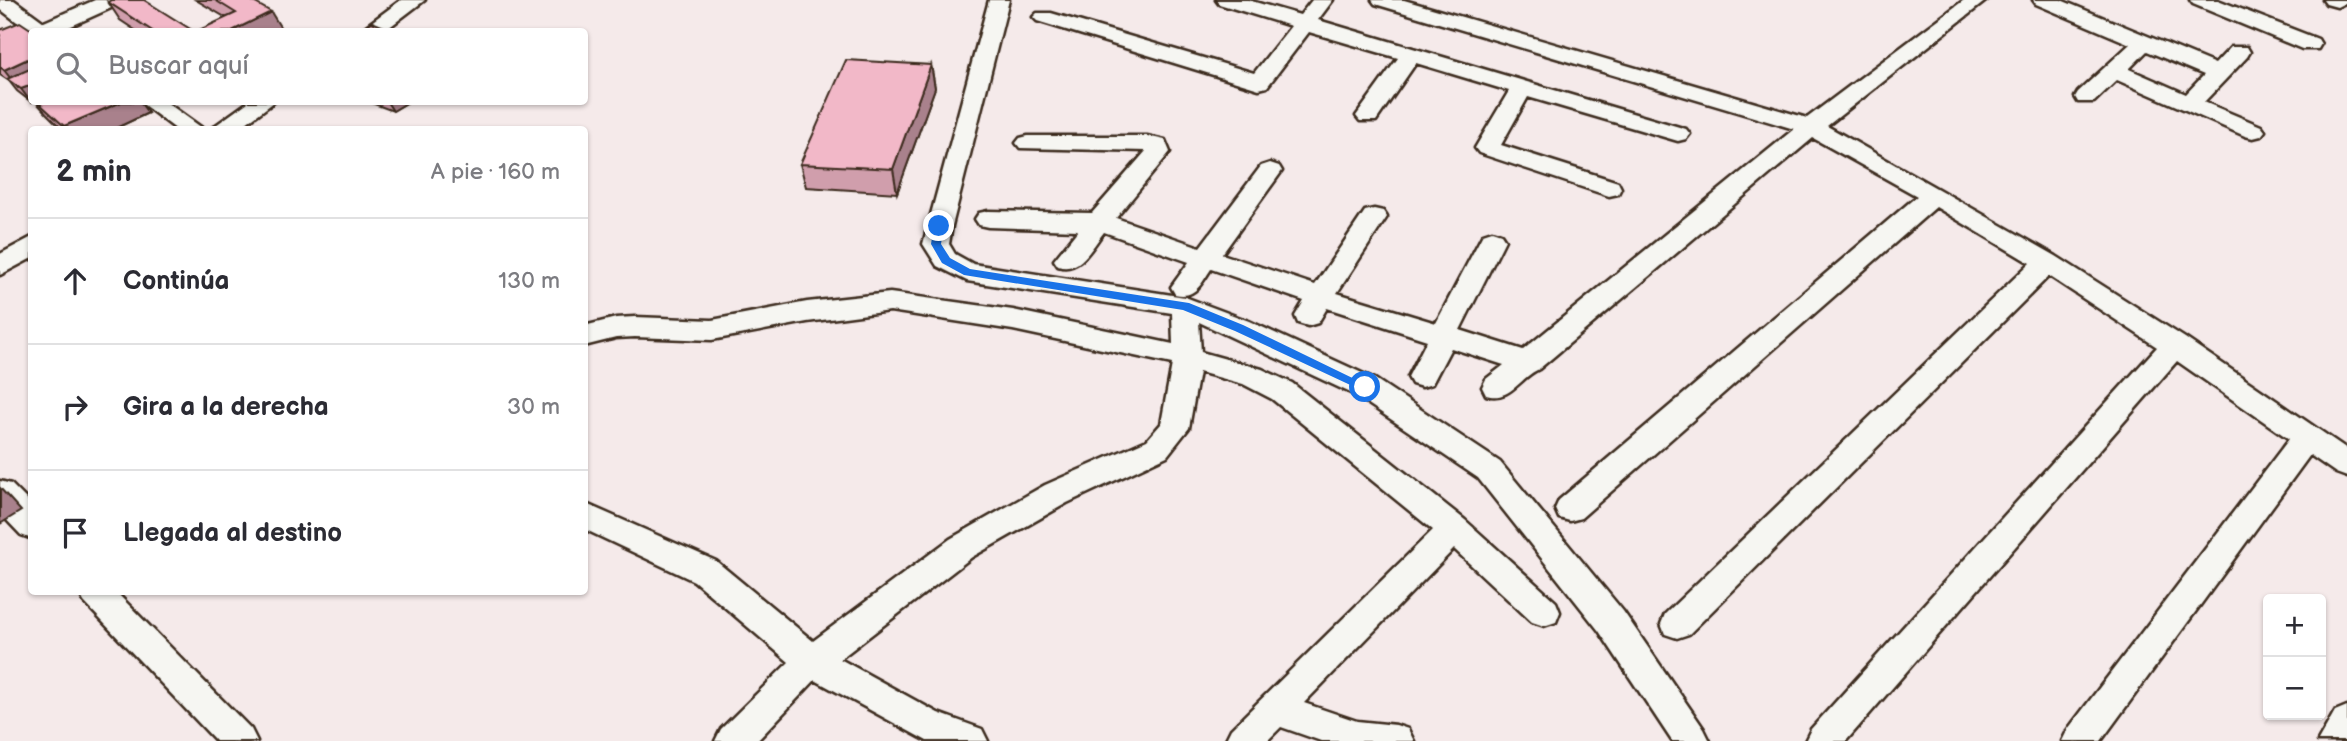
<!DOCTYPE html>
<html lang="es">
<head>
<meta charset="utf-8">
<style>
  :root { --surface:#fff; --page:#f2f2f3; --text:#2b2b33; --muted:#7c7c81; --line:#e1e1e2 }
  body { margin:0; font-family:"Balsamiq Sans",sans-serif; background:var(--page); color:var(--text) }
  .controls { position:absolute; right:21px; bottom:21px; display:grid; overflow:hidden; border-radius:7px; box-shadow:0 2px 5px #0004 }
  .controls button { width:63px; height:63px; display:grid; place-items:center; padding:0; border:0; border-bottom:2px solid var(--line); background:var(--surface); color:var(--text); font:35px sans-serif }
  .stop { position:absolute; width:21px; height:21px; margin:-16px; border:5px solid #1a73e8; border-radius:50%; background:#fff }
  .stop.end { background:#1a73e8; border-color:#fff; box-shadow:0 2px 7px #0008 }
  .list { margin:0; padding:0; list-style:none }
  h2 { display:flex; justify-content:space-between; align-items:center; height:91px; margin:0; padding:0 28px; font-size:30px }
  h2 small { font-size:23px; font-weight:400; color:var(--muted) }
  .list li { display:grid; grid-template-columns:46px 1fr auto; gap:21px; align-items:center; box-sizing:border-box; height:126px; padding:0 28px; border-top:2px solid var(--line) }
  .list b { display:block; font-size:26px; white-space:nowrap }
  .list em { font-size:23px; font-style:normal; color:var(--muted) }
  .icon { flex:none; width:38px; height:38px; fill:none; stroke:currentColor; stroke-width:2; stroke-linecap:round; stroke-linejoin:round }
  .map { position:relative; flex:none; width:2347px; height:741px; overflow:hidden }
  .search { position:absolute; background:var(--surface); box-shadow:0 2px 5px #0004; left:28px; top:28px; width:560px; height:77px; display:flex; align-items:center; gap:18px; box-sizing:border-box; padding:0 24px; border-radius:7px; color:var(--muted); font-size:26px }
  .panel { position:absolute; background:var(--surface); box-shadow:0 2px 5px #0004; left:28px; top:126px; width:560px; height:469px; border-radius:7px }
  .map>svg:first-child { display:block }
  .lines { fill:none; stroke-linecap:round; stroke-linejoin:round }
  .minor-casing { stroke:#3b2a1e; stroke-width:5 }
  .minor { fill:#f6f6f2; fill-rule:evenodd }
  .wall { fill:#d09eac; stroke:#3b2a1e; stroke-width:2 }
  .shaded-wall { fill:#a9818c; stroke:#3b2a1e; stroke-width:2 }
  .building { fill:#f2b8c8; stroke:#3b2a1e; stroke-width:2 }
  .route { fill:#1a73e8 }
</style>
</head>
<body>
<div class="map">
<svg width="2347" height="741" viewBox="0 0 2347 741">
  <rect width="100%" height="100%" fill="#f5eaea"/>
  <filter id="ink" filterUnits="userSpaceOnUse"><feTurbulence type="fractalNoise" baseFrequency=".0143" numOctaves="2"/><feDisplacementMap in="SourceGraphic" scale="14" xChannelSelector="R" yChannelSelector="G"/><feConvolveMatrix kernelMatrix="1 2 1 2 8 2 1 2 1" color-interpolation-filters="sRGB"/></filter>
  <g filter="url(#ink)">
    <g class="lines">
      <defs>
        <path id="minor" d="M0,0H14L44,22L95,0H123L120,4L58,32H32V37L29,31L0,9Z
          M401,0H425L383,32H358Z
          M989,0H1009L952,226L949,244L955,254L973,264L1185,297L1249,321L1375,379L1500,462L1623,611L1704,729L1710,741H1672L1599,631L1478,478L1355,395L1199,322L1201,352L1262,369L1292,383L1465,520L1556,602L1560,612L1556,622L1544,626L1532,622L1454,549L1304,703L1357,721L1396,725L1408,729L1414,741H1321L1281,727L1267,741H1225L1231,729L1433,530L1272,399L1243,384L1199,372L1189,428L1167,456L1067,503L972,557L840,659L938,713L982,729L988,741H927L815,680L757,741H715L721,729L789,662L694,581L584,529V503L716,561L813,641L950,539L1045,485L1147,440L1161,424L1172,364L1013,330L890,311L807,322L712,340L635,337L616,338L584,346V326L616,318L635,317L712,320L807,302L890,293L1013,310L1173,344L1172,313L967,281L937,266L923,244Z
          M1216,0H1248L1300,15L1312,0H1333L1318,20L1686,129L1690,134L1686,139L1678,141L1528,97L1501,145L1618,182L1621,188L1618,194L1609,196L1479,153L1475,148L1509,91L1416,63L1376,121H1360L1356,116L1398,58L1309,32L1267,87L1259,89L1037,21L1033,17L1037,13H1051L1254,73L1291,26L1219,4Z
          M1372,0H1404L1807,118L1964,0H1987L1827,126L2056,256L2185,338L2347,449V477L2336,473L2310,455L2101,741H2062L2068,729L2289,439L2177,361L1846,741H1805L1811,729L2157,347L2049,276L1689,634L1677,638L1665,634L1661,624L1665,614L2030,263L1936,207L1581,518L1570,521L1559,518L1555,509L1559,500L1917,196L1813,138L1539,369C1519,378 1510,402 1486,395L1482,387L1486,379L1504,365L1451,348L1432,384L1422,387L1412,384L1408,377L1427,340L1327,308L1318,323L1308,326L1298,323L1295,316L1304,301L1211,269C1201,284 1195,299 1175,294L1171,287L1189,262L1104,232C1091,248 1080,273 1058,266L1054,260L1078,230L988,227L979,225L975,219L979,213L988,211L1092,213L1146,151L1020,148L1016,143L1020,138L1028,136H1147L1165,140L1170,152L1116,218L1200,247L1261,166L1270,163L1279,166L1282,171L1222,254L1315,285L1365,211L1374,209L1383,211L1387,217L1337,293L1436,323L1483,234L1492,231L1501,234L1505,240L1460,330L1523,350L1794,129L1375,4Z
          M2033,0H2061L2215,64L2231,47H2247L2250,52L2247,57L2204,102L2261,126L2265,131L2261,136L2253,138L2245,136L2117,80L2094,102H2078L2075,97L2078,92L2130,44L2036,4ZM2147,51L2204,75L2186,94L2129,69Z
          M2190,0H2218L2318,39L2321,44L2318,49H2302L2193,4Z
          M2323,0H2347V2L2337,7L2326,4Z
          M140,102H166L205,130H177Z
          M248,102H274L237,130H209Z
          M32,237V258L0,275V254Z
          M0,481L11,484L32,505V539L21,535L0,513Z
          M79,592H116L251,729L257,741H216L84,602Z
          M2347,706V741H2318L2335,711Z"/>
      </defs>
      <use href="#minor" class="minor-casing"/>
      <use href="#minor" class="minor"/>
    </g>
    <path class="wall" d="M196,0H250L282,30L225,17Z
      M108,2L195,32H138L120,20Z
      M0,30L31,102L17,91L9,81L0,75Z
      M931,65L935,88L897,193L806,187L800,164Z
      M36,102H140L148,113L112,130H63L46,113Z
      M369,102H408L393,111Z"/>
    <path class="shaded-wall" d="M271,12L282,30L279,32H230Z
      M32,57V82L18,88L4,70Z
      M931,65L935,88L897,193L893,169Z
      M32,85V102H31L21,89Z
      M121,102H140L148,113L112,130H66L64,126Z
      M387,102H408L393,111Z
      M0,488L21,511L0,524Z"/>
    <path class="building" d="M112,0H144L195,32H154L108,2Z
      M215,0H250L271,12L230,32H195L236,13Z
      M20,22L35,32H32V57L4,70L0,67V30Z
      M372,22L396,32H356Z
      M846,60L931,65L893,169L800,164Z
      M32,68V85L21,89L7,79Z
      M38,102H121L64,126Z"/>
  </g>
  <path class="route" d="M939,223L944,226L941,244L950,258L970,269L1189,303L1243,325L1371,387L1365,392L1361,390L1235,331L1183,310L964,275L942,263L931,244L934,226Z"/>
</svg>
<div class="controls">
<button>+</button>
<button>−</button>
</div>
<div class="stop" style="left:1365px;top:387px"></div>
<div class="stop end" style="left:939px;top:226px"></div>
<div class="search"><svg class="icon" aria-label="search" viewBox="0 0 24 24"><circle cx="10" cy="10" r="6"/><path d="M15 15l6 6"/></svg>Buscar aquí</div>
<section class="panel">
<h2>2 min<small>A pie · 160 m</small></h2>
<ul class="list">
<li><svg class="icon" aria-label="ahead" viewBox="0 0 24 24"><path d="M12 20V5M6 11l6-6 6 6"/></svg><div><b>Continúa</b></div><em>130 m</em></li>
<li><svg class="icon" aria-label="right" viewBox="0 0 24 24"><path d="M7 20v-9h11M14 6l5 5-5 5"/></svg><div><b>Gira a la derecha</b></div><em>30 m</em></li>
<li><svg class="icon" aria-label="arrive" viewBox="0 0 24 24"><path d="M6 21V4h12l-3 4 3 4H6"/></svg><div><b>Llegada al destino</b></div></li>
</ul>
</section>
</div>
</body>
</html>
